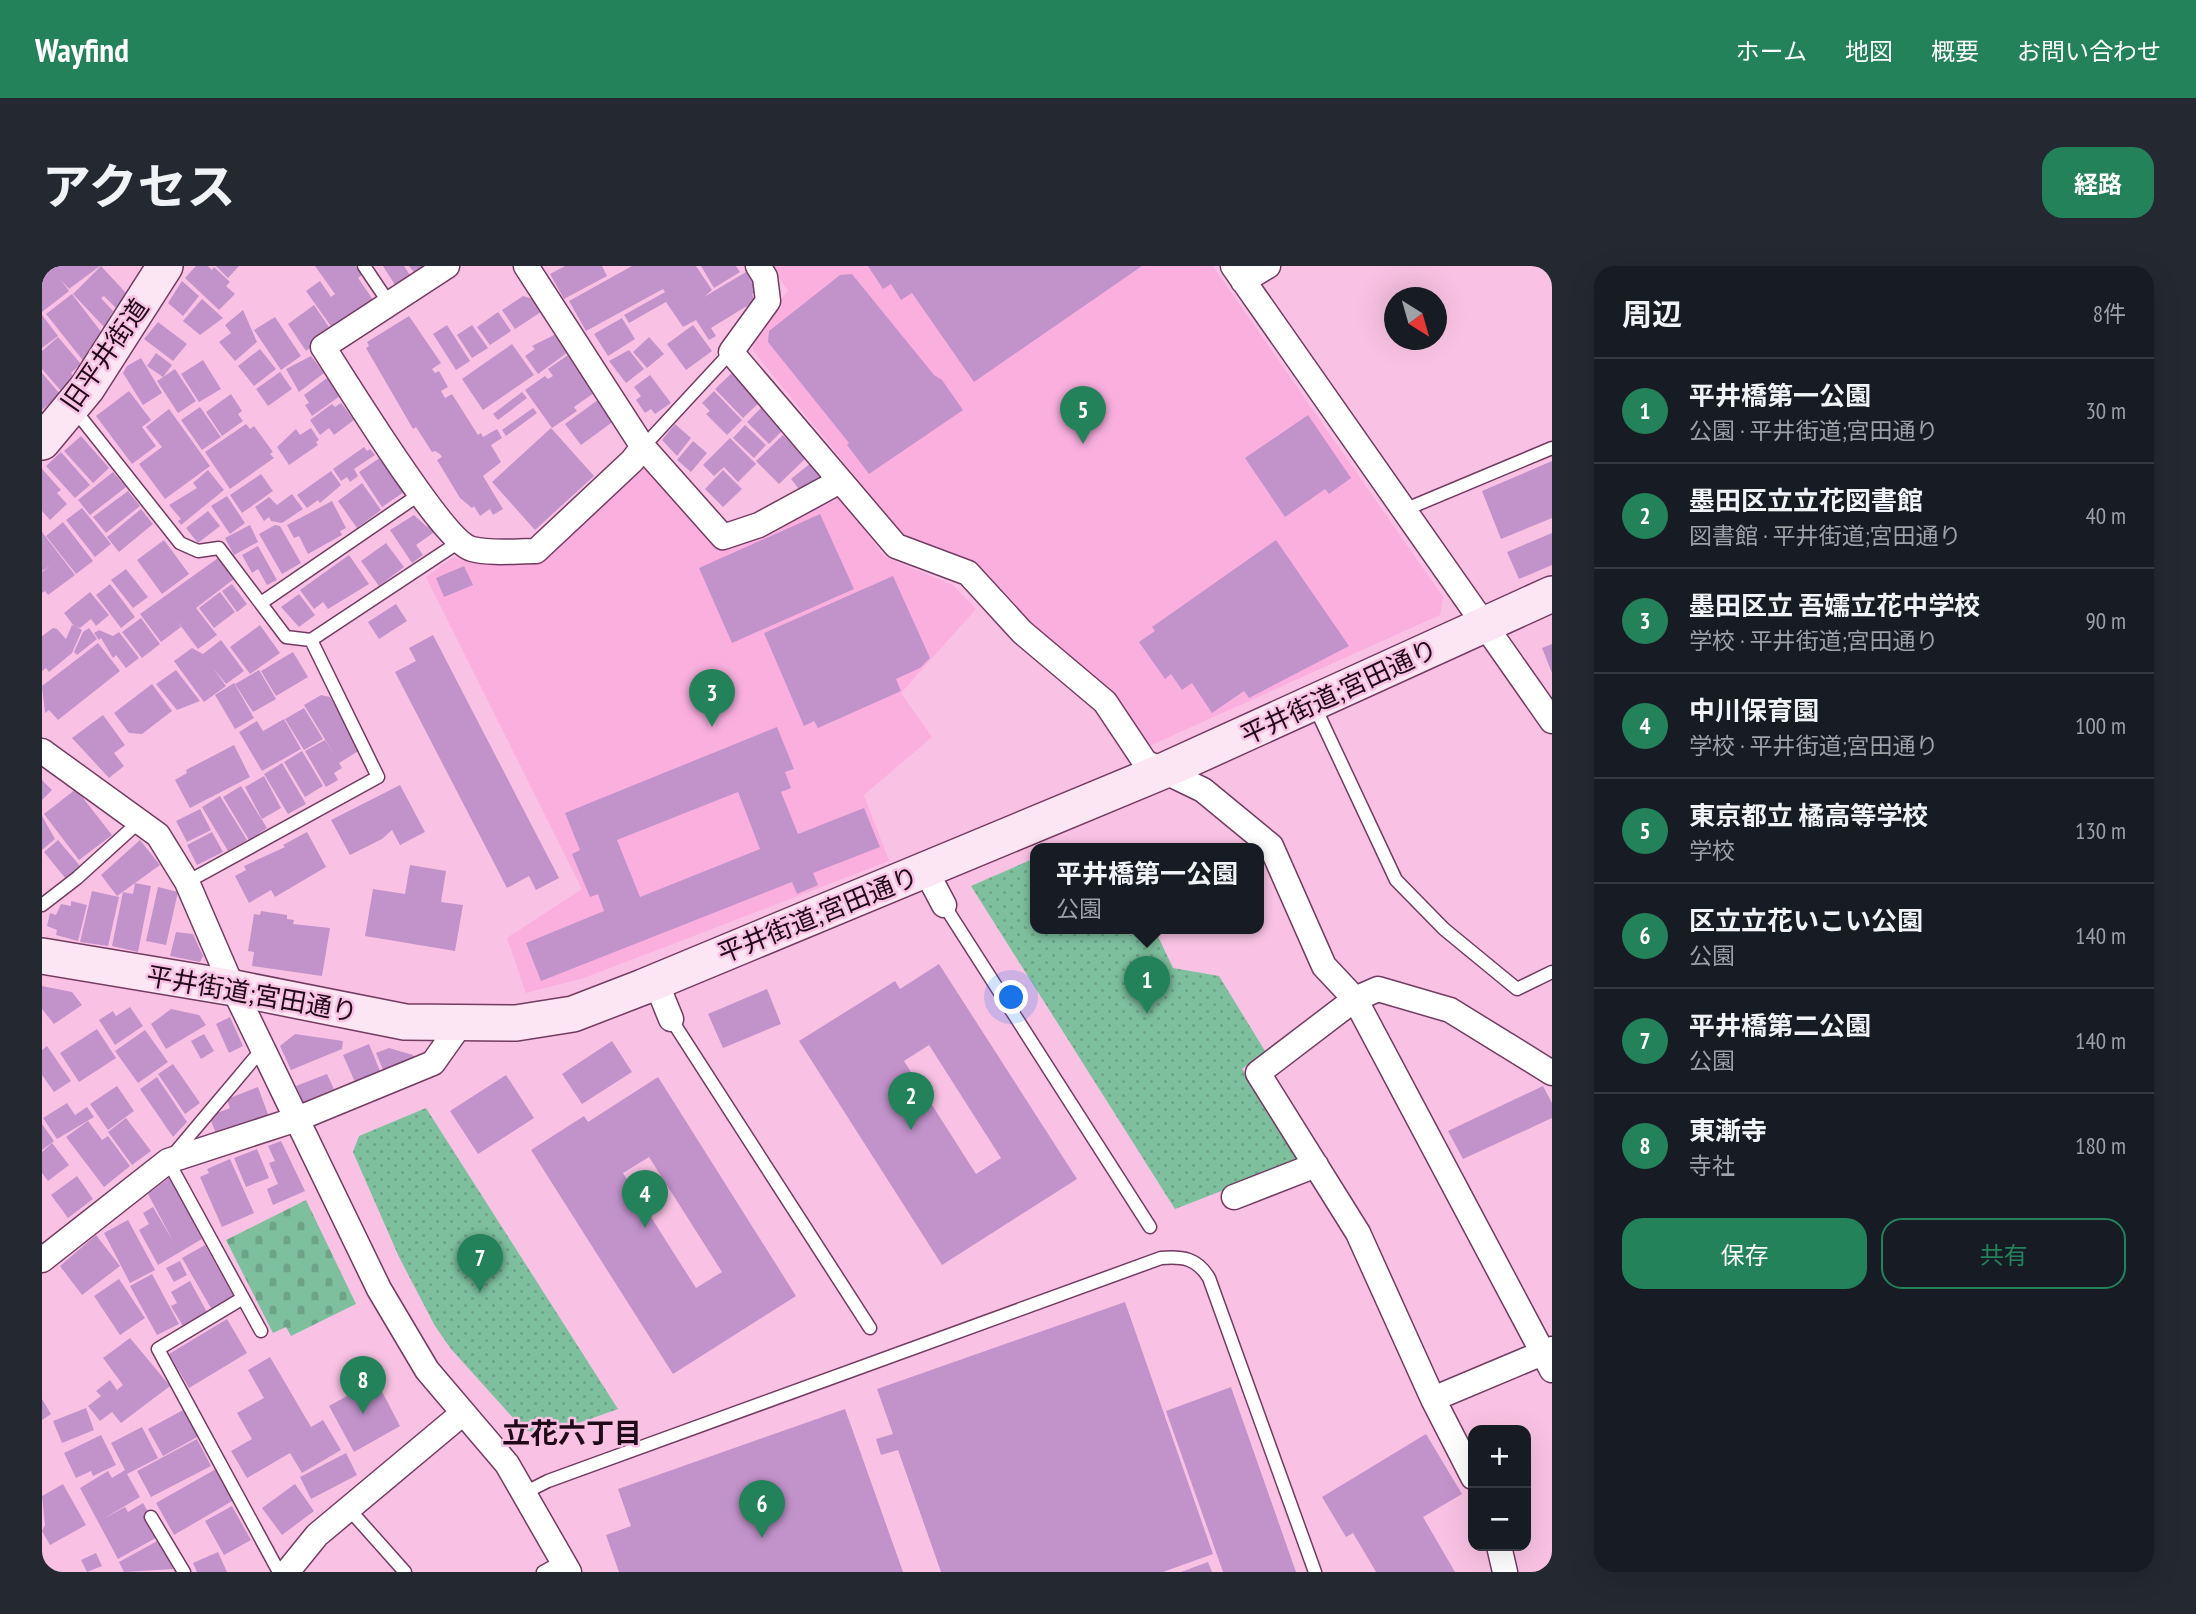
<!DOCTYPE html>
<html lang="ja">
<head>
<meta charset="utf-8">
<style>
  :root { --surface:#171b24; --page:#242831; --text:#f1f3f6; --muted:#9ea1a6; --line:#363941; --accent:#23825a }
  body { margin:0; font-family:"PT Sans Narrow","Noto Sans JP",sans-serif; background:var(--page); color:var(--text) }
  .controls { position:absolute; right:21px; bottom:21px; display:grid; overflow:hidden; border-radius:14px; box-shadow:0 7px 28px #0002 }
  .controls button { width:63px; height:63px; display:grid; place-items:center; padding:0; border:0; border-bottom:2px solid var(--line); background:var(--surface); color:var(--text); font:35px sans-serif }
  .compass { position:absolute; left:1342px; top:21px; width:63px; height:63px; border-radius:50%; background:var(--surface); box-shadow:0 7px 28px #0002; rotate:143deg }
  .you { position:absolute; left:970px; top:732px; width:24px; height:24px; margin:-18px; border:5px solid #fff; border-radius:50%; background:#1a73e8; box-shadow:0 0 0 10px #1a73e833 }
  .badge { display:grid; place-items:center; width:46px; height:46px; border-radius:50%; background:var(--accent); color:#fff; font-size:23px; font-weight:700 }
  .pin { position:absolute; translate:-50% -58px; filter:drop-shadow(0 2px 4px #0008) }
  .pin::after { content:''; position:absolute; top:37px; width:24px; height:21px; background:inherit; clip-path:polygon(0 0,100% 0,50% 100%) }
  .popup { position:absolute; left:988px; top:577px; width:234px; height:91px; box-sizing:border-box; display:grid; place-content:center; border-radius:14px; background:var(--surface); filter:drop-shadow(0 2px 5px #0005); font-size:23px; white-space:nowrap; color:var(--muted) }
  .popup b { font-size:26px; color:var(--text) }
  .popup::after { content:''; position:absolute; left:50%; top:100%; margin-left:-14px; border:14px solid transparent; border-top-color:var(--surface) }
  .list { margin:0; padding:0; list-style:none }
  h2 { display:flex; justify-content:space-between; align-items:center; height:91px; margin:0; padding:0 28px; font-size:30px }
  h2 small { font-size:23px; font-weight:400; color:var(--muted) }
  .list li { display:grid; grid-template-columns:46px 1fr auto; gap:21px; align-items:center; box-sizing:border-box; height:105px; padding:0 28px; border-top:2px solid var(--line) }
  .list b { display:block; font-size:26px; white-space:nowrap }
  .list p { margin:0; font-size:23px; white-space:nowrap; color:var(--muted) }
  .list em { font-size:23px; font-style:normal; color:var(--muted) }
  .actions { display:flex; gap:14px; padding:21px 28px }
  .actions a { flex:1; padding:16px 0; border:2px solid var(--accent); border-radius:21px; text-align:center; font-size:24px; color:var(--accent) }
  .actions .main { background:var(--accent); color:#fff }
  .map { position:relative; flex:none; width:1510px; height:1306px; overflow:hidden; border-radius:21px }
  header { display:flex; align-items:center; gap:42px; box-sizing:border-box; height:98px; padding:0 35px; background:var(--accent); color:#fff }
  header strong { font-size:33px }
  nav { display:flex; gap:38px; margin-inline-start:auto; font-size:24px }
  .intro { display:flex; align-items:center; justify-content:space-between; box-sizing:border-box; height:168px; padding:0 42px }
  h1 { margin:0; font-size:49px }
  .button { padding:18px 32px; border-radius:21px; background:var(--accent); color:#fff; font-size:24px; font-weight:700 }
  main { display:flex; gap:42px; padding:0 42px }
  aside { flex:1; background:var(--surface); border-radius:21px; box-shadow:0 7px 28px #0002 }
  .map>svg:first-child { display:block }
  .built { fill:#faafdf }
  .grass { fill:url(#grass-dots) }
  .cemetery { fill:url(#cemetery-stones) }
  .building { fill:#c293cb; fill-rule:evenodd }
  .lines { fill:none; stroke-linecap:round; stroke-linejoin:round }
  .lane-casing { stroke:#743b62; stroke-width:15 }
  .street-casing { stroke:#743b62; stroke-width:27 }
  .secondary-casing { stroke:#743b62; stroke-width:38 }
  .lane { stroke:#fff; stroke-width:12 }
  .street { stroke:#fff; stroke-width:24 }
  .secondary { stroke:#fce6f4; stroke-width:35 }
  .labels { text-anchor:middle; stroke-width:5; stroke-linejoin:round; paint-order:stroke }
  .street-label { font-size:26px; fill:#200919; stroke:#f9c2e4 }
  .neighbourhood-label { font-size:28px; font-weight:bold; fill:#200919; stroke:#f9c2e4 }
</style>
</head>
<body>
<header>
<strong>Wayfind</strong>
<nav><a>ホーム</a><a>地図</a><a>概要</a><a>お問い合わせ</a></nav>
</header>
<div class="intro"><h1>アクセス</h1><a class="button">経路</a></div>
<main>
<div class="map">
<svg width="1510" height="1306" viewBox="0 0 1510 1306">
  <defs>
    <pattern id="grass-dots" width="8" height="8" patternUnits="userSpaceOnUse" patternTransform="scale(1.75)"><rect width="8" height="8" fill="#7ec09e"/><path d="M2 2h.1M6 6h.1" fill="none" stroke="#6da488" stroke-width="1.8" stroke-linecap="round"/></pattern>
    <pattern id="cemetery-stones" width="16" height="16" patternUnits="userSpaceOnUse" patternTransform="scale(1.75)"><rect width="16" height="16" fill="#7ec09e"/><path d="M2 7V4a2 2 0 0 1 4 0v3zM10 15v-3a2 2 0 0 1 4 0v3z" fill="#6da488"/></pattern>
  </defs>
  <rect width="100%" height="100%" fill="#f9c2e4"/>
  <path class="built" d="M729,0H1171L1401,331L1398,349L1105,481L927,294L862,270L711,85L710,71L746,25Z
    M607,203L678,281L689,283L796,230L843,291L911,319L934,343L859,427L890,471L822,529L847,595L542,712L484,727L465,672L540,623L384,311L410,292L499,296L594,204Z"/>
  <path class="grass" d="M993,592V662H1085L1088,669L1102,662H1112L1131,702L1177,710L1223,785L1200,803L1262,893L1133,943L929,620Z
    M384,842L576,1143L503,1169L482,1164L409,1083L393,1060L357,991L311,886L317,870Z"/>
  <path class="cemetery" d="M264,934L314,1038L249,1070L244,1061L231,1067L184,974Z"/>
  <path class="building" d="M0,0H58L27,23L19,14L27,25L0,46Z
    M59,0L84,27L75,43L62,30L59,32L71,45L62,61L31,28Z
    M154,0H166L170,4L172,1L188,16L184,20L193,28L177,44L143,12Z
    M174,0H197L186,12Z
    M273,0H313L320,9L316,12L334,38L293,66L264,25L278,15L289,31L293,28Z
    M341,0H362L368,9L353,19Z
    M367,0H387L375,10Z
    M523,0H560L565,10L522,33L508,8Z
    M590,0H654L670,24L662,31L704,6L716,25L710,28L713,35L669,62L674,70L667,74L654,54L641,61L624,36L587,57L582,49L623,26L621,23L544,65L527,35Z
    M659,0H694L698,6L672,22Z
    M826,0H1100L932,116L870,27L859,34L849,18L841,23Z
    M810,8L892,109L900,114L921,144L827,208L805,179L807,177L726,76L727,65L798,9Z
    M140,15L157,30L141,50L126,37Z
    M30,28L60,67L43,97L4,48Z
    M481,30L491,33L499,46L473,63L460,44Z
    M160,33L181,52L158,69L141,55Z
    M272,39L291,67L264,85L246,58Z
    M201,44L215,76L193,95L177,76L189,67L183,59Z
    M456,46L469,65L448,79L435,61Z
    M0,49L16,70L0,82Z
    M367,50L399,97L390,103L393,107L397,105L406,121L399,125L403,132L410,128L436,169L439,167L441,171L455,163L460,172L449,179L459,196L441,210L461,243L451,249L448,243L438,250L432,240L430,242L418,232L395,194L400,191L398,188L393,185L390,186L374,161L371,163L324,82L327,80L325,76Z
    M233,51L259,90L239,104L212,64Z
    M580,52L593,73L566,90L552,68Z
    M116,56L145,78L131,95L102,73Z
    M405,59L428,95L414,104L391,68Z
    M430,59L446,82L430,92L415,69Z
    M651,59L670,85L644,104L625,78Z
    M518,66L526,86L496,108L483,90L493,83L490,80Z
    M16,71L39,98L29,107L34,113L19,125L0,103V85Z
    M607,71L622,88L605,102L591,86Z
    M470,78L492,109L441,144L420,113Z
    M218,83L234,103L212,120L196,100Z
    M533,84L559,122L532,141L535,145L510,162L483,124L503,110L506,113L511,110L506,103Z
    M587,84L602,103L584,117L567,95Z
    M114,87L130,99L121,111L105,100Z
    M269,90L282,107L257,126L244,103Z
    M99,92L120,127L101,139L81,107L85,100Z
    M161,94L179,123L157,136L139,108Z
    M133,103L154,135L136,147L115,115Z
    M693,104L721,133L701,152L673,123Z
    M238,106L250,123L226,140L214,123Z
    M0,107L18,128L0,144Z
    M608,109L629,137L613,148L609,143L603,147L594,134L599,130L592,121Z
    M285,112L298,130L270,150L263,139L267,137L262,129Z
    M87,125L109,154L100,161L114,180L90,198L54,150Z
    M672,125L700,154L685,169L664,148L668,145L660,137Z
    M480,126L485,132L456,154L451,148Z
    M189,128L200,145L196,148L201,155L180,170L164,146Z
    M564,128L580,149L539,179L523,158Z
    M299,137L312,154L292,169L287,162L278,169L268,154L290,138L293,141Z
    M722,139L744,161L727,178L705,156Z
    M158,141L179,171L160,184L139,154Z
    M491,142L495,147L464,170L460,164Z
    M127,143L168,200L123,233L97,198L120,181L104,161Z
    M1266,149L1309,212L1287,228L1283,223L1243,251L1203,192Z
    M204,158L208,163L212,160L231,186L228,188L232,192L188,223L163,186Z
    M633,158L649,172L635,190L620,174Z
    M703,159L724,179L712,192L691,172Z
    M269,162L277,174L274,176L276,179L247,199L235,181L254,163L258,169Z
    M509,162L552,210L493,264L450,216Z
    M741,169L764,192L737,218L714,195Z
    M39,170L67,202L51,217L22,185Z
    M688,172L714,198L696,216L682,201L672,210L661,199Z
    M651,175L665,187L649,206L635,194Z
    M322,181L325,185L328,183L333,189L312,203L316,210L308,216L305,211L299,215L291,203Z
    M19,186L48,219L33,232L4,200Z
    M342,189L365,224L340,241L317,206Z
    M1510,195V252L1459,273L1440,225Z
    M770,196L781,211L760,227L749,213Z
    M0,203L19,224L15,227L25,238L8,254L0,245Z
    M166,204L182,224L139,259L136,255L139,253L127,239L155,222L151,217Z
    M681,204L700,223L681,241L663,223Z
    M289,205L299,219L278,237L276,234L265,242L255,229Z
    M71,206L84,221L48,249L36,234Z
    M219,208L231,225L200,247L188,229Z
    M320,217L339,244L315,262L296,235Z
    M86,225L98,240L64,267L51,251Z
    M250,228L261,243L240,257L229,255L227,251L222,255L213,241L227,231L235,239Z
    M185,230L203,257L188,268L169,240Z
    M290,235L304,262L298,265L300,269L266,288L257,270L252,272L245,259Z
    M40,242L69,278L53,291L24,254Z
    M99,243L111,258L77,286L65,271Z
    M166,245L178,260L156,277L144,262Z
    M778,248L812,323L690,377L657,302Z
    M372,249L385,261L389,258L394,265L374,279L381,289L370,297L348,264Z
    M21,256L51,295L34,308L4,270Z
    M208,259L216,276L192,289L183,272Z
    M233,259L238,260L259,297L240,308L217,268Z
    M0,266L33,309L6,329L3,325L0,327V306L8,300L0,305Z
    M1510,267V299L1477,313L1465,286Z
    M122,274L147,308L120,328L95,294Z
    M1234,274L1307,380L1207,432L1202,425L1170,447L1150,417L1140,424L1129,408L1123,413L1097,376L1113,365L1110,361Z
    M344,277L362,301L337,320L319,295Z
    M216,280L235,314L225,319L216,303L210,307L200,289Z
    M307,289L327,318L286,343L281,336L272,343L258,324Z
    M176,292L192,313L154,342L175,369L156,383L135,355L139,361L119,376L98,348Z
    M422,300L431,319L402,331L394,312Z
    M84,303L106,331L91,342L69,314Z
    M851,310L888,392L878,402L854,413L859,425L776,462L772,455L762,460L722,367Z
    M68,318L93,351L79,362L54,329Z
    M190,318L205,338L195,346L180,325Z
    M48,326L67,349L54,360L49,353L38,362L33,360L40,364L30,387L7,406L4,402L0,405V370L11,362L15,363L24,373L30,359L32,360L22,347Z
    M178,326L193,346L172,362L157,342Z
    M257,328L273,349L257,361L239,341Z
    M354,338L365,355L337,373L326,356Z
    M99,352L118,378L100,392L80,366Z
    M218,359L238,387L208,408L188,381Z
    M47,362L55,373L35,389L32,386L41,366Z
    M57,364L71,370L77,366L97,392L84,402L74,389L71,392L59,372L57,374L52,367Z
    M391,369L517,612L494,624L487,610L465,622L353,406L374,395L367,382Z
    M179,374L202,405L184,418L171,402L184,420L162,436L132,395L150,382L161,388Z
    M56,377L78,405L16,454L7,444L3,447L0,420Z
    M1510,378V407L1500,382Z
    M251,386L266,411L234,430L219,405Z
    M134,404L158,435L135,444L114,418Z
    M217,404L234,433L211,446L193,418Z
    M192,417L212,452L193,463L173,429Z
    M110,418L130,445L100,468L87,467L72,447Z
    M279,429L288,431L318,484L297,497L300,502L292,507L296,514L284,521L263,485L283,474L295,493L262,439Z
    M262,442L281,473L262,484L243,453Z
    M61,449L83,479L72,487L82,500L67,512L30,472Z
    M242,453L259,483L220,505L197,466L215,455L221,465Z
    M735,461L752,503L743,506L749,522L739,526L756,568L822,542L838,581L771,607L776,619L755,628L750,616L499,715L484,677L562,645L556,628L548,631L530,588L538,584L523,547ZM696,526L718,583L598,631L575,574Z
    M192,479L208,511L148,542L133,514L145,507L144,504Z
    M260,485L281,520L263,531L242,496Z
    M240,497L264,538L246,548L222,508Z
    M222,510L239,542L220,553L203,521Z
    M0,514L10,524L0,534Z
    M358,519L383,566L358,579L350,564L340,573L308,589L289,554Z
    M199,520L225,562L207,574L181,531Z
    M34,523L70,569L37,594L2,548Z
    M178,530L205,574L186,585L160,541Z
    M158,543L169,564L145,576L134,555Z
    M0,550L13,573L0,584Z
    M170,566L181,586L155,599L145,579Z
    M265,566L284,601L233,631L229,624L207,637L193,610L204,604L202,600L243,581L241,579Z
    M16,574L38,600L24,613L2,586Z
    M98,574L118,599L75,630L59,609Z
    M368,599L404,605L399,636L421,639L413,685L323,670L331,623L363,628Z
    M93,617L109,620L96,686L70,680L81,626L91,628Z
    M116,621L136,626L124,679L104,675Z
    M50,625L77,631L66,680L38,676Z
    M29,635L45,639L36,675L14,669L15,664L5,660L8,647L14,649L19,638L29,640Z
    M219,645L245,649V653L252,654L251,658L288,662L280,710L210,700L212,686L206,685L212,648L218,649Z
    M134,666L151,668L161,690L158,696L128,690Z
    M897,698L1035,913L900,999L757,775L853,715L858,723ZM887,779L959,892L934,908L862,795Z
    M0,720L30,726L40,739L12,758L0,743Z
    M725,723L739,758L681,782L666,748Z
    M88,741L101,760L73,779L57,754L71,745L74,750Z
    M129,743L157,749L164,759L124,783L109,758Z
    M188,751L201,780L187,787L174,758Z
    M55,763L74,792L37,816L18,787Z
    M103,764L126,796L96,817L73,785Z
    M162,768L172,785L159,793L149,775Z
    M253,768L301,775L300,783L249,804L238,780Z
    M570,775L590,806L540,838L520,808Z
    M327,778L338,805L313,816L301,789Z
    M5,780L29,815L12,826L0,809V784Z
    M347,782L371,789L373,793L342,806L334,787Z
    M131,798L158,837L143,848L116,808Z
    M285,808L292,823L261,836L254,820Z
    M464,809L492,852L436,888L408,845Z
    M115,811L145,856L131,871L98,823Z
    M616,811L754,1030L631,1108L489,884L542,850L546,856ZM607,891L680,1006L654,1022L581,907Z
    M75,820L92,845L66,864L48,838Z
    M1501,820L1510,837V852L1421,893L1406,865Z
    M216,821L227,851L175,870L167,850L188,842L185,833Z
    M25,837L33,849L45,841L52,851L15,873L1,852Z
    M84,852L109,885L90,899L66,866Z
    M46,855L60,874L66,870L88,900L62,921L24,871Z
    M0,858L12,875L0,884Z
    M239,875L263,925L231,939L225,923L236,918L227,897L233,895L226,880Z
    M10,877L27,899L6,915L0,907V886Z
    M215,883L227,912L204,921L192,892Z
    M188,893L212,947L180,961L158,911L167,907L165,903Z
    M35,910L51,933L26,952L9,929Z
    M128,911L160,973L116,999L97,964L107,958L101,947L111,941L131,975L106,928Z
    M86,954L113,1004L88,1017L62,967Z
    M54,969L78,1000L40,1029L18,1000Z
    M163,979L192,1031L170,1044L140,992Z
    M138,995L145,1009L132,1016L124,1002Z
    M110,1008L137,1058L115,1069L88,1020Z
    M77,1013L103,1052L78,1069L52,1030Z
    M148,1015L166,1048L142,1062L129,1040L135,1037L129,1026Z
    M1083,1036L1171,1288L1121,1306H899L856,1184L839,1189L834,1173L851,1168L835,1123Z
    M185,1053L205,1087L147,1122L127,1088Z
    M88,1072L128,1120L79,1157L70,1146L58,1155L46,1140L59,1130L54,1125L68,1114L75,1124L81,1119L61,1092Z
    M228,1091L269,1161L281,1154L299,1184L260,1207L248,1187L205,1212L189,1185L210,1173L195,1147L222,1132L206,1104Z
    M334,1114L358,1160L312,1186L287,1140Z
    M1189,1121L1254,1306H1181L1124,1145Z
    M0,1133L9,1148L0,1154Z
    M44,1142L52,1164L20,1177L11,1155Z
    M143,1143L157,1170L121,1190L106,1163Z
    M803,1143L861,1306H577L564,1269L589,1260L576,1223Z
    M100,1161L116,1192L85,1208L98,1231L61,1253L83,1241L86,1246L101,1237L119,1269L76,1293L38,1222L66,1205L70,1212L83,1204L69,1177Z
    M1384,1168L1420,1228L1381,1251L1413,1306H1334L1311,1267L1304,1271L1280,1231Z
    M59,1169L74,1199L51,1210L49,1205L34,1212L22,1187Z
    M155,1173L169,1200L109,1231L95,1205Z
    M304,1187L315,1209L269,1233L258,1211Z
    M174,1203L192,1234L132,1269L114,1237Z
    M21,1218L44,1259L8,1279L0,1265L3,1259L0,1230Z
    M253,1218L272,1245L240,1269L220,1242Z
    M190,1240L209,1274L182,1289L163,1255Z
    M117,1274L132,1303L82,1306L77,1296Z
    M176,1286L185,1306H155L151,1297Z
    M54,1287L60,1300L45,1306L39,1294Z
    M1166,1296L1170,1306H1139Z"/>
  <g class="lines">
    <defs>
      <path id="lane" d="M322,0L347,37
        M32,143L138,277L156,285L177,282L244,371L269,374
        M601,181L689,86
        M1362,244L1510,182
        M219,337L378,228
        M1272,439L1354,614L1402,663L1475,723L1510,706
        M145,616L336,511L269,374L417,276
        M0,639L35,612L99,554
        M902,639L1108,961
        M629,753L828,1062
        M201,1032L116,1083L237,1306
        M219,1065L126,895L221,782
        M482,1227L506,1215L1119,992C1140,990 1155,992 1167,1012L1273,1306
        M306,1242L363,1306
        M109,1251L142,1306
        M501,1306L521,1295"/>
      <path id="street" d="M405,0L281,81C303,114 401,276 430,283C449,288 474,285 494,285L590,195L601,181
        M484,0L601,181L681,271L717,259L798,215
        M716,0L723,11L726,35L689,86L854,280L926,307L980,366L1063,436L1103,496L1161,524L1229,580L1282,700L1313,733L1510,1104
        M1191,0L1510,455
        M1201,15L1226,0
        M0,485L116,569L145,616L186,711L337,1023L385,1104L465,1198L527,1306
        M884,605L902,639
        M614,716L629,753
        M1192,931L1274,899
        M0,994L126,895L255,853L391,797L418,759
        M1391,1133L1510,1083
        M1431,1211L1391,1133L1316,967L1216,807L1313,733L1336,723L1408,744L1510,807
        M1457,1280L1463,1306
        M245,1306L275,1269L421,1147"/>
      <path id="secondary" d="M0,176L45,122L123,0
        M0,690L192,722L363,756L474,757L531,748L601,721L1121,505L1510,328"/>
    </defs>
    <use href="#lane" class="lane-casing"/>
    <use href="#street" class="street-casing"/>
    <use href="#secondary" class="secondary-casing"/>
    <use href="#lane" class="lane"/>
    <use href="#street" class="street"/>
    <use href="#secondary" class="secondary"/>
  </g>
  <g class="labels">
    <g class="street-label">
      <text transform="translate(63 89) rotate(-55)" y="9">旧平井街道</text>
      <text transform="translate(1297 426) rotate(-25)" y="9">平井街道;宮田通り</text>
      <text transform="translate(776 649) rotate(-22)" y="9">平井街道;宮田通り</text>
      <text transform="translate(210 728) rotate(10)" y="9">平井街道;宮田通り</text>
    </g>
    <g class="neighbourhood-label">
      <text x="530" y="1177">立花六丁目</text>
    </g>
  </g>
</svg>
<div class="controls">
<button>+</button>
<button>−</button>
</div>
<svg class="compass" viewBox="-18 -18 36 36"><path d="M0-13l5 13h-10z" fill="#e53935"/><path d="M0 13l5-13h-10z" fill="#9ea1a6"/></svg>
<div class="you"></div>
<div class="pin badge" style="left:1105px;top:748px">1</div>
<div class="popup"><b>平井橋第一公園</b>公園</div>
<div class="pin badge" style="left:869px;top:864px">2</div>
<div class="pin badge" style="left:670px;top:461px">3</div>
<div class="pin badge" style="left:603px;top:962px">4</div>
<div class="pin badge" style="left:1041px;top:178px">5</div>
<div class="pin badge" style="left:720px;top:1272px">6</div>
<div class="pin badge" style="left:438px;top:1026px">7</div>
<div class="pin badge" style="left:321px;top:1148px">8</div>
</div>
<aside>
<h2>周辺<small>8件</small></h2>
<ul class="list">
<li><span class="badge">1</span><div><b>平井橋第一公園</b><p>公園 · 平井街道;宮田通り</p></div><em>30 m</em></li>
<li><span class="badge">2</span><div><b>墨田区立立花図書館</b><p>図書館 · 平井街道;宮田通り</p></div><em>40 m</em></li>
<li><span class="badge">3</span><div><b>墨田区立 吾嬬立花中学校</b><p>学校 · 平井街道;宮田通り</p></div><em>90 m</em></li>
<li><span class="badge">4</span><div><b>中川保育園</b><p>学校 · 平井街道;宮田通り</p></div><em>100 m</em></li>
<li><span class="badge">5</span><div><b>東京都立 橘高等学校</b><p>学校</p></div><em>130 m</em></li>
<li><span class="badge">6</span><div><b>区立立花いこい公園</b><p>公園</p></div><em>140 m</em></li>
<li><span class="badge">7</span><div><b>平井橋第二公園</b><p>公園</p></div><em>140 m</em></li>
<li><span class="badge">8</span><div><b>東漸寺</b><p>寺社</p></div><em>180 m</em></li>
</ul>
<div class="actions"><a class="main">保存</a><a>共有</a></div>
</aside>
</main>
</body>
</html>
